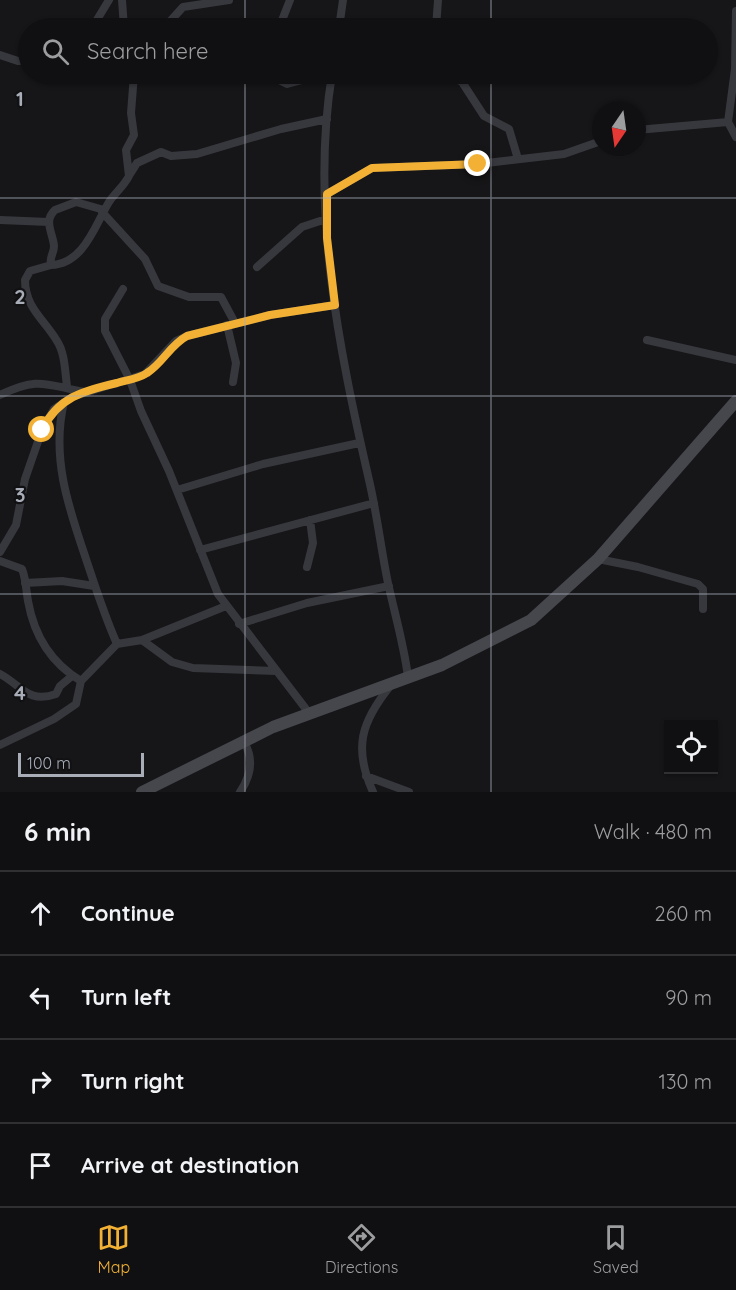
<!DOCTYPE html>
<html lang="en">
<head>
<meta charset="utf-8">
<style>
  :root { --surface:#101012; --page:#1e1e20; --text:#f1f3f6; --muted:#9c9d9f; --line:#303032; --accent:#f2b134 }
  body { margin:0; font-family:Quicksand,sans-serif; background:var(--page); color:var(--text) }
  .controls { position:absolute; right:18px; bottom:18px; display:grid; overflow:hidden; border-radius:0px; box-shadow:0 2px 4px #0004 }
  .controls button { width:54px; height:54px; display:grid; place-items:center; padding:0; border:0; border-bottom:2px solid var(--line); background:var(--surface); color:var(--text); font:30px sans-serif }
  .compass { position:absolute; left:592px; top:102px; width:54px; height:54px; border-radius:50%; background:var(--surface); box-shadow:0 2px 4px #0004; rotate:193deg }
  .scale { position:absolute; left:18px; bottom:15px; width:126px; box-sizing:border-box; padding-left:6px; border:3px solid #a8adb8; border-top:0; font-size:16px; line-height:21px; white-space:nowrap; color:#a8adb8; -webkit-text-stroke:4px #111113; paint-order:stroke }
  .stop { position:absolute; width:18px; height:18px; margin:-14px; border:4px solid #f2b134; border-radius:50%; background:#fff }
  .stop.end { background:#f2b134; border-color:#fff; box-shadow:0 2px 6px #0008 }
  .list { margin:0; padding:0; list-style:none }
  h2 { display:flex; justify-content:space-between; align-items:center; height:78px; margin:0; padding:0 24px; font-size:26px }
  h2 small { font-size:20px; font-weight:400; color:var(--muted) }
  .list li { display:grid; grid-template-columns:39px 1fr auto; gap:18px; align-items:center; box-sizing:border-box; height:84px; padding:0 24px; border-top:2px solid var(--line) }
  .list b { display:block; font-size:22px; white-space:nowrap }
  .list em { font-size:20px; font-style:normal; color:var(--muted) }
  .icon { flex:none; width:33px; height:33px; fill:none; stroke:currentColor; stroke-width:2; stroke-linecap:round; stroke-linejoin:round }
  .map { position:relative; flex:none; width:736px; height:792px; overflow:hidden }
  .search { position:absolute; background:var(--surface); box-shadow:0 2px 4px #0004; left:18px; right:18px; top:18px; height:66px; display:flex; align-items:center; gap:15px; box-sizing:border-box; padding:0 21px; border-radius:33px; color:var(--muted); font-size:22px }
  .sheet { height:414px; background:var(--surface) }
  nav { display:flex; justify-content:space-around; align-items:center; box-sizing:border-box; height:84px; border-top:2px solid var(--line); background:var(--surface); font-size:16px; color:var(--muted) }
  nav a { display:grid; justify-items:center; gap:3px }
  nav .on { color:var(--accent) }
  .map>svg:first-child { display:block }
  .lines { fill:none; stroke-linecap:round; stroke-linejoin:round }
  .street { stroke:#37383d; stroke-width:8 }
  .secondary { stroke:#45474d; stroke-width:12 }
  .route { stroke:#f2b134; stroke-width:8 }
  .grid { fill:none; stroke:#a8adb8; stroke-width:1.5; stroke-opacity:0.55 }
  .grid-label { font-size:20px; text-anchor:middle; font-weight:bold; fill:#a8adb8; stroke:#111113; stroke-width:4.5; stroke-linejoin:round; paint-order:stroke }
</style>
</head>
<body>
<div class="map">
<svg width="736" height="792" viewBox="0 0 736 792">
  <rect width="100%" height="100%" fill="#161618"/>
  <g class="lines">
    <path class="street" d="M122,0L124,28
      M736,11L735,69L728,122L736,137
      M92,28L109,0
      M164,28L183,7L229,0
      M279,28L290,0
      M339,28L343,0
      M436,28L438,0
      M0,55L18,61L28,60
      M276,74L281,81L287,84L306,79L356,78L382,74
      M332,74C310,209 339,349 369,480C377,514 381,549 388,583C395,615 404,645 408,677
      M445,74L462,82L484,116L509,129L518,159
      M637,130L728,122
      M130,174L137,163L161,152L171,156L197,154L281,129L327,119
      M327,194L372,168L478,164L564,154L601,141
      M102,212L145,259L158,286L189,297H221L235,323
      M0,220L49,222
      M51,265C84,264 95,225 109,202C115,193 124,186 129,176L126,150L134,135L131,113L134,74
      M257,267L302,227L326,219
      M123,289L105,319V331L130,380L141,411L169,471L218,594L309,713
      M227,325L236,363L233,382
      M647,340L736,360
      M67,386C65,372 65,353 57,341C45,320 25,308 25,280L30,271L51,265C49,257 54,254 54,246C53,233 43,221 55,210L76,202L104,210
      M0,395C40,376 45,385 85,392
      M64,402C51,456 68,506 85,556C95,586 104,615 117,644
      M177,490L263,464L359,443
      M200,550L374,503
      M0,552L16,525L25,479L42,430L54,409L72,397L145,374L176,341L187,336L270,315L335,305
      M598,559L638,567L698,584L703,589V609
      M0,561L22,569C26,579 26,590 28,601C34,635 51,663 81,681
      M307,567L313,543L310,520
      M25,583L62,581L94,586
      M239,624L307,603L389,586
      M142,640L172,662L193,668L276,671
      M0,674C21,685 28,704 56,694L60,686L72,676
      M0,745L54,719L76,704L81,681L117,644L142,640L226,606
      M366,776L409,792
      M240,792C251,776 254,759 244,742
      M373,792C353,748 361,722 391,685"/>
    <path class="secondary" d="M142,792L273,727L442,665L531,620L598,559L736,401"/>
  </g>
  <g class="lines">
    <path class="route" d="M42,430C58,397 83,391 117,383C127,380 138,379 147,373C163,363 170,345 187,336L270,315L335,305L327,238V194L372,168L478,164"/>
  </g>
  <path class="grid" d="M245,0V28M491,0V28M245,74V792M491,74V792M0,198H736M0,396H736M0,594H736"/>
  <g class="grid-label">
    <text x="20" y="106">1</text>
    <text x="20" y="304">2</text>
    <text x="20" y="502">3</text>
    <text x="20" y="700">4</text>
  </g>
</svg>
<div class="controls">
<button><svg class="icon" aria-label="locate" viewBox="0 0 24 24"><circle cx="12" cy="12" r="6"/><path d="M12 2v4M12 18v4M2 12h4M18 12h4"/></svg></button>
</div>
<svg class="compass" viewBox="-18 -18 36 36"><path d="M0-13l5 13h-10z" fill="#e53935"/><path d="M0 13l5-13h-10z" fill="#9c9d9f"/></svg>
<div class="scale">100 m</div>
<div class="stop" style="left:42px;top:430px"></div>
<div class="stop end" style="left:478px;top:164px"></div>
<div class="search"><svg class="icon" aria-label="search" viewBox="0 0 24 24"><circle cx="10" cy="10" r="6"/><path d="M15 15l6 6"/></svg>Search here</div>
</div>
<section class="sheet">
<h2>6 min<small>Walk · 480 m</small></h2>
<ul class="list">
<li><svg class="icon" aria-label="ahead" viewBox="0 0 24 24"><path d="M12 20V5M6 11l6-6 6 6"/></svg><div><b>Continue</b></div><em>260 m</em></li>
<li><svg class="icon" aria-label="left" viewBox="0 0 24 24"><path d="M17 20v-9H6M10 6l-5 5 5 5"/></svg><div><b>Turn left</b></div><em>90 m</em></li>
<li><svg class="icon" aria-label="right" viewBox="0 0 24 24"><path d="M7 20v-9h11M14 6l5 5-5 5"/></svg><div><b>Turn right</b></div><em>130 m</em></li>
<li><svg class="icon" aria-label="arrive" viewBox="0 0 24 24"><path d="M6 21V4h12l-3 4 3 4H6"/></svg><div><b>Arrive at destination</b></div></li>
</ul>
</section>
<nav>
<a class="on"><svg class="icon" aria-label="map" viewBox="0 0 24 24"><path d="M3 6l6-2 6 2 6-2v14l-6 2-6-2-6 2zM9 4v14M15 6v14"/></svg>Map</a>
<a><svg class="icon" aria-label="directions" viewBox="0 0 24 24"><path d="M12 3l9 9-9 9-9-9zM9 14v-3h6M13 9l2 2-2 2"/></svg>Directions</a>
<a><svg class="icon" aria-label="saved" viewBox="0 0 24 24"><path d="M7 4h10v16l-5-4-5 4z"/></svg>Saved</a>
</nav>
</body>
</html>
